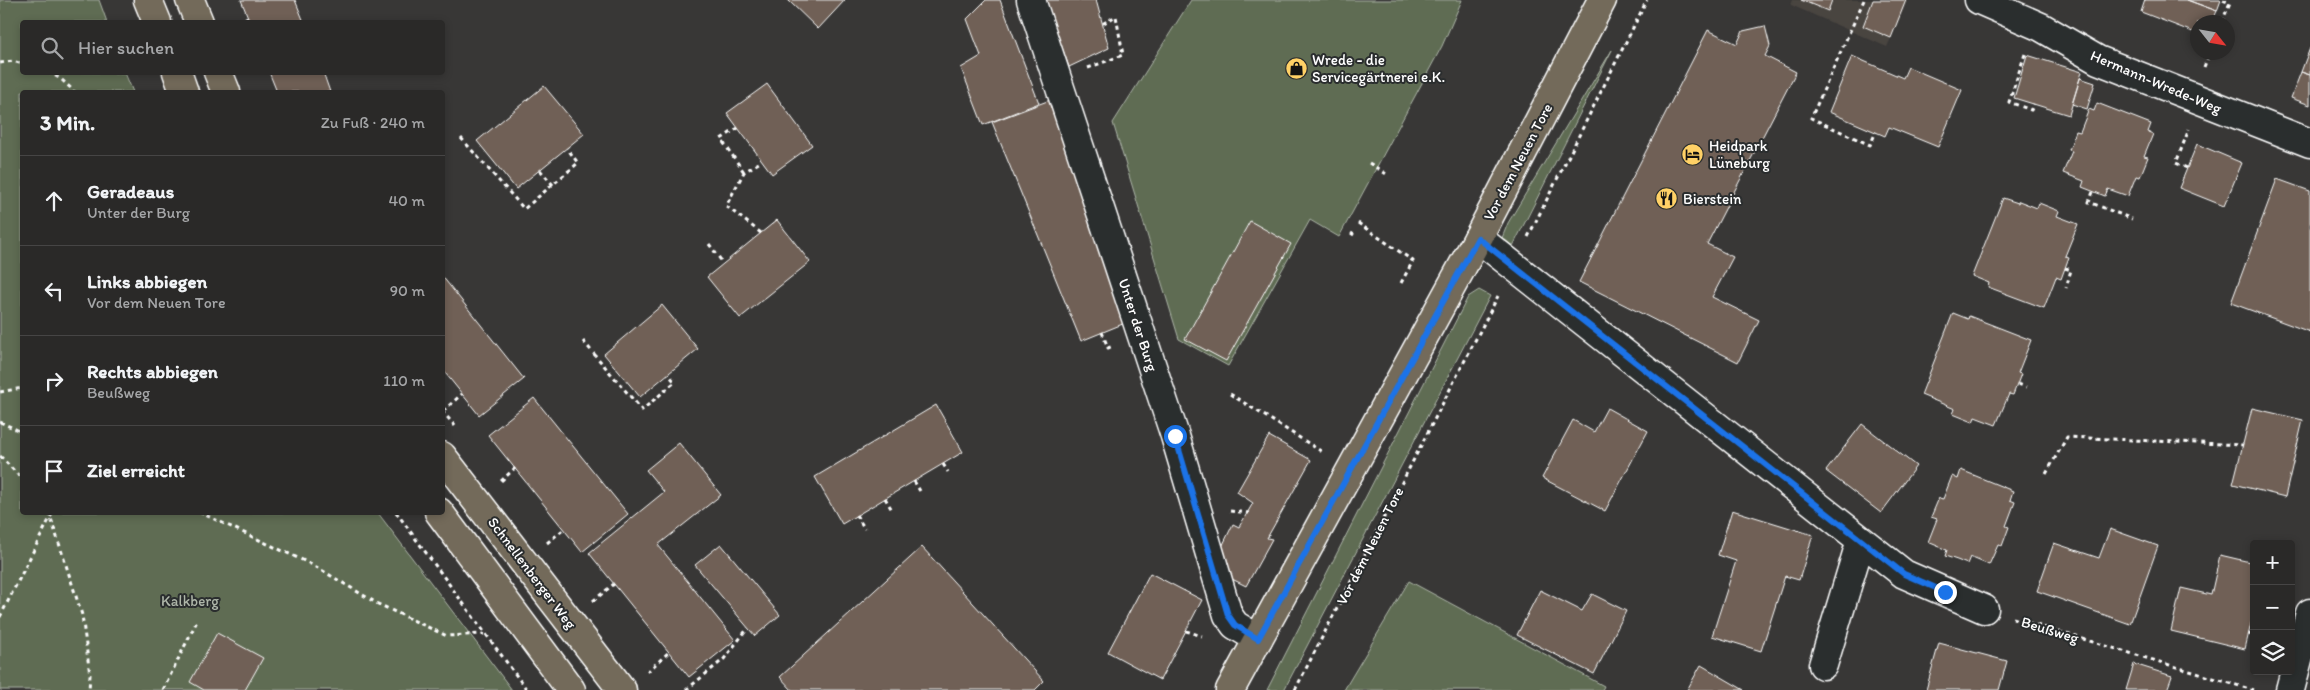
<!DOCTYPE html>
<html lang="de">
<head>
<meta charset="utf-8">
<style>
  :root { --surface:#2a2928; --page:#323130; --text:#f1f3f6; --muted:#a5a6a8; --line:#464545 }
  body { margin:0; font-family:Itim,sans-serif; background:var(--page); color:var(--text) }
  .controls { position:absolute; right:15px; bottom:15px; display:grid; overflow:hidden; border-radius:5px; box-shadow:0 2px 8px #0003 }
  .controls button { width:45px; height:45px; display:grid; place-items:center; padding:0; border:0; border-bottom:1px solid var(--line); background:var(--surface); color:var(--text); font:25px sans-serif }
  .compass { position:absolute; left:2190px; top:15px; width:45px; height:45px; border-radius:50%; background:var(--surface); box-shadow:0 2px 8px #0003; rotate:121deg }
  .stop { position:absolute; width:15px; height:15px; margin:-11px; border:4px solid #1a73e8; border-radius:50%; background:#fff }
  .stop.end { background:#1a73e8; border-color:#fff; box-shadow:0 1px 5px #0008 }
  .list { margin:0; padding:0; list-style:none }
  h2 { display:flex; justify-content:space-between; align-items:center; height:65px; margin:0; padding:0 20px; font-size:21px }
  h2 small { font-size:16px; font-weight:400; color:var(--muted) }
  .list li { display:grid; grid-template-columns:32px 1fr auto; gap:15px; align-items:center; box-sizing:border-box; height:90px; padding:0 20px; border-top:1px solid var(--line) }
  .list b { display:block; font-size:19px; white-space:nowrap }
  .list p { margin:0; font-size:16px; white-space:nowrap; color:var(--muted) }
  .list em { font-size:16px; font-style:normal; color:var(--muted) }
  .icon { flex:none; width:28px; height:28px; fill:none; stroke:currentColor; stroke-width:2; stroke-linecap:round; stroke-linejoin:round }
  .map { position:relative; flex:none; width:2310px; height:690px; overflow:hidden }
  .search { position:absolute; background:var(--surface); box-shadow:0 2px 8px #0003; left:20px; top:20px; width:425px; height:55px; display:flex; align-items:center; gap:12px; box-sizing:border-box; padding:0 18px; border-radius:5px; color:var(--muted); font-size:19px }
  .panel { position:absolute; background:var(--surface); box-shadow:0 2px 8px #0003; left:20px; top:90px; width:425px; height:425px; border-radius:5px }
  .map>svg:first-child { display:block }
  .built { fill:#484440 }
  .green { fill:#5e6c53; stroke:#aeb6a9 }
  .building { fill:#6f6156; stroke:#fff }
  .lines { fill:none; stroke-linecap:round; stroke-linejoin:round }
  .minor-casing { stroke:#fff; stroke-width:31 }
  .major-casing { stroke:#fff; stroke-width:31 }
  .path { stroke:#fff; stroke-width:3; stroke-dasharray:4 4; stroke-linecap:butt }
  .minor { stroke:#2a2d2e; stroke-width:28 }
  .major { stroke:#736b5a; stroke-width:28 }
  .route { stroke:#1a73e8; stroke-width:6 }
  .labels { text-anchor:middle; stroke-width:4; stroke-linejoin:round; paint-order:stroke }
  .poi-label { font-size:15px; fill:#fff; stroke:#2a2d2e; text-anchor:start }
  .street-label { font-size:15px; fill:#fff; stroke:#2a2d2e }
  .park-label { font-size:15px; fill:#aeb6a9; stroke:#2a2d2e }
</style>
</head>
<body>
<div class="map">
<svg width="2310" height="690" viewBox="0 0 2310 690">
  <rect width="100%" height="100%" fill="#383736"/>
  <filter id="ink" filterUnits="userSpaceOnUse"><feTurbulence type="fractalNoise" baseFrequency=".02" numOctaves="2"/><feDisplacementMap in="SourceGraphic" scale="10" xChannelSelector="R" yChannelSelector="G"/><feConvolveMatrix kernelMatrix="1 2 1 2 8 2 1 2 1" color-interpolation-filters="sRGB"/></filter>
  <g filter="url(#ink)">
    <path class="built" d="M1793,0H1908L1887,47L1791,5Z"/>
    <path class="green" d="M0,0H99L107,22H22V72L125,73L133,92H22V512L378,513L512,690H0Z
      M1191,0H1462L1442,46L1339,237L1310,220L1228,366L1179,339L1113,123Z
      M1612,50L1512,248L1502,238L1508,223Z
      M1479,290L1490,296L1284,690H1267L1468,297Z
      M1409,581L1604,686L1602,690H1344Z"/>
    <path class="building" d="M241,0H295L304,22H250Z
      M788,0H845L818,29Z
      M986,0H1000L1039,103L983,125L961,68L981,56L967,19Z
      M1045,0H1096L1109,48L1069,67Z
      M1801,0H1832L1828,11Z
      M1873,0H1906L1891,38L1863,26Z
      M2145,0H2187L2217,11L2212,22H2198V34L2141,12Z
      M2187,0H2221L2217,11Z
      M1765,26L1770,46L1765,56L1796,72L1707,244L1733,257L1712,297L1759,320L1738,362L1579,282L1708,30L1737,44L1743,31Z
      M2310,48V75L2301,72Z
      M2027,55L2082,72L2069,115L2014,98Z
      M1852,56L1903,78L1908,67L1962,90L1938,147L1889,127L1885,136L1829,112Z
      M269,72H323L330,92H277Z
      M2301,72L2310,75V105L2291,98Z
      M2080,78L2095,83L2087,109L2072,104Z
      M767,84L812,145L772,174L727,113Z
      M544,86L584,134L516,189L477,141Z
      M1058,97L1089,189L1080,194L1085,209L1130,321L1081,341L992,122Z
      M2097,103L2151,124L2148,132L2153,134L2144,156L2148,157L2140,177L2136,176L2128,196L2108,189L2105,196L2082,187L2084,181L2063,173L2072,151L2069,150L2076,131L2080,132L2089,109L2094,111Z
      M2197,144L2242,163L2224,206L2179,188Z
      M2277,179L2310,191V332L2231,303Z
      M2003,198L2018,203L2019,201L2037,208L2039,203L2059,211L2057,216L2078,224L2065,256L2069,257L2061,279L2056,277L2044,308L1988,287L1989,283L1972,276Z
      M777,220L810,262L740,318L707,277Z
      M1250,221L1291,244L1226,361L1185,339Z
      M442,276L524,379L479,415L442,369Z
      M662,305L698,349L640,397L604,354Z
      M1953,313L1968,319L1969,316L2031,340L2018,373L2021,374L2013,395L2009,394L1996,425L1975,417L1973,422L1953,414L1955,409L1921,395Z
      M534,398L628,514L582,552L488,435Z
      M936,405L963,452L842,524L815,477Z
      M1607,408L1648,431L1605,511L1542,478L1573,420L1594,432Z
      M2252,408L2303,420L2285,497L2233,484Z
      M1862,424L1916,466L1881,513L1826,471Z
      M1269,436L1311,460L1267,538L1272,539L1246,586L1228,577L1219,553L1233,524L1239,527L1253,503L1237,492Z
      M679,443L721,495L658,545L735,640L689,677L589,553L664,492L646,470Z
      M1961,470L2013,491L2010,500L2015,502L2006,526L2009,527L2002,546L1998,545L1989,565L1970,557L1967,564L1957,560L1945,556L1947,550L1928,542L1937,519L1931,517L1939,498L1943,499L1952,476L1958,479Z
      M1732,510L1813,535L1799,580L1785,576L1761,651L1712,636L1736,561L1718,555Z
      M2110,529L2158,546L2130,624L2037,591L2054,543L2099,558Z
      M721,544L780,615L755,636L695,565Z
      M922,547L1044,681L1035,690H792L780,677Z
      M2220,555L2254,563V611L2245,649L2171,631L2181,588L2211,595Z
      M1150,573L1202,600L1160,680L1108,652Z
      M1540,590L1582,611L1592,594L1626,611L1594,674L1517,635Z
      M217,633L263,658L245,690H204L190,682Z
      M1939,643L2007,661L1999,690H1926Z
      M2134,664L2172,676L2167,690H2126Z
      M1701,665L1744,690H1687Z"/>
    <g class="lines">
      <defs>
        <path id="minor" d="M1031,0L1175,436L1228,615L1235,625L1258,639
          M1979,0L2041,27L2098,60L2310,143
          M1478,238L1904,574L1984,609
          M1823,665L1861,540
          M2290,690L2310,613"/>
        <path id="major" d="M148,0L157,22
          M190,0L199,22
          M177,72L184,92
          M218,72L226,92
          M442,456L622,690
          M439,512L571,690
          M1230,690L1478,238L1602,0"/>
      </defs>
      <use href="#minor" class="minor-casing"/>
      <use href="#major" class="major-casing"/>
      <path class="path" d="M1864,0L1811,118L1870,145L1876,132
        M2223,0L2230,3
        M238,22L248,17
        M2222,22L2231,0
        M2025,54L2009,102L2031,110L2034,104
        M0,63L13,61L22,64
        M2204,67L2210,52
        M1088,68L1123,55L1116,16L1102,24
        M48,72L61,79L75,92
        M738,128L721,139L744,172
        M461,138L524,209L578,163L567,148
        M1369,163L1388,175
        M2187,168L2176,163L2189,129
        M540,170L553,185
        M2093,192L2089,202L2132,219
        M1358,223L1413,261L1401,283
        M761,233L726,206L744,172L762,161
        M1351,233L1354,235
        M1528,237L1647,0
        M709,244L723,263
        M2065,268L2071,270L2066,288
        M1102,332L1108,348L1113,346
        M583,341L642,410L675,382L668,374
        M2018,384L2026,387
        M0,392L22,388
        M1230,394L1324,453
        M442,411L455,426
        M443,411L462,394
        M0,422L22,432
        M0,456L22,479
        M943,464L948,472
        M2046,474L2067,437L2243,445
        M501,481L515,468
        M914,481L920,491
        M885,498L892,510
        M1230,511L1249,513
        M49,512L82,615L90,675L89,690
        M199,512L313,565L378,604L447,636L484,634
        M396,512L527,690
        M856,515L865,529
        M547,543L564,529
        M593,601L614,584
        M0,617L53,512
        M2013,618L2253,690
        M1186,631L1202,636
        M2248,634L2254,635
        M647,672L669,652
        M163,690L197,621
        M686,690L724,659L748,628
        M1295,690L1498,296"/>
      <use href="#minor" class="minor"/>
      <use href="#major" class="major"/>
    </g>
  </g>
  <g class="lines" filter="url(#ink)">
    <path class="route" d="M1175,436L1228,615L1235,625L1258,639L1478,238L1904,574L1945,592"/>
  </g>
  <defs>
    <symbol id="shop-disc" viewBox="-11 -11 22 22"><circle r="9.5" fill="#ffd166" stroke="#2a2d2e"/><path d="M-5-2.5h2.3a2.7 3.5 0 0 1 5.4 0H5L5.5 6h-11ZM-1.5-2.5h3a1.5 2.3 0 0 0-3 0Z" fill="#111"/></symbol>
    <symbol id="hotel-disc" viewBox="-11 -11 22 22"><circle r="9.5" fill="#ffd166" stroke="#2a2d2e"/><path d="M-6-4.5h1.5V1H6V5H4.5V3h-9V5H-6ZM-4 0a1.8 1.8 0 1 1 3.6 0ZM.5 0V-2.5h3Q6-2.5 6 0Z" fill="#111"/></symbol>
    <symbol id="restaurant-disc" viewBox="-11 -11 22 22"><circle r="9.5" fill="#ffd166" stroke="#2a2d2e"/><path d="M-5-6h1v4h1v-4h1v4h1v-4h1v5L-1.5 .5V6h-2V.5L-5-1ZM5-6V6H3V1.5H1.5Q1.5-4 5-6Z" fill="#111"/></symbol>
  </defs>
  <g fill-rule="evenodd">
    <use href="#shop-disc" x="1284" y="56" width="25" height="25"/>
    <use href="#hotel-disc" x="1680" y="142" width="25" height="25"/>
    <use href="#restaurant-disc" x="1654" y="186" width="25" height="25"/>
  </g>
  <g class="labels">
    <g class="poi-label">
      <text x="1312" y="65">Wrede - die<tspan x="1312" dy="17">Servicegärtnerei e.K.</tspan></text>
      <text x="1709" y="151">Heidpark<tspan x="1709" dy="17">Lüneburg</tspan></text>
      <text x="1683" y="204">Bierstein</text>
    </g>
    <g class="street-label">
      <text transform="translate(2156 82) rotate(23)" y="5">Hermann-Wrede-Weg</text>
      <text transform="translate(1518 162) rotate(-62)" y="5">Vor dem Neuen Tore</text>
      <text transform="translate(1138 325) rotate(72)" y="5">Unter der Burg</text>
      <text transform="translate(1370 546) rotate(-63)" y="5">Vor dem Neuen Tore</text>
      <text transform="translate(532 573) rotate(53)" y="5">Schnellenberger Weg</text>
      <text transform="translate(2050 630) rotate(17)" y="5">Beußweg</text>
    </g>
    <g class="park-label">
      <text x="190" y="606">Kalkberg</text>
    </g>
  </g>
</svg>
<div class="controls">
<button>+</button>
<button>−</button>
<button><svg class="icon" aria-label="layers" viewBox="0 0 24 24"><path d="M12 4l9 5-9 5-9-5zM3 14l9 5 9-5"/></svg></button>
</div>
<svg class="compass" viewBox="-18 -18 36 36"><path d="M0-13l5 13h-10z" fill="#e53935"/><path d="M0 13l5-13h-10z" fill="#a5a6a8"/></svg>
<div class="stop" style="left:1175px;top:436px"></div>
<div class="stop end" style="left:1945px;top:592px"></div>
<div class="search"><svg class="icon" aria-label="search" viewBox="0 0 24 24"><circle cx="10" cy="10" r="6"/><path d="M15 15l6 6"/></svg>Hier suchen</div>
<section class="panel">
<h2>3 Min.<small>Zu Fuß · 240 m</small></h2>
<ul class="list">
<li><svg class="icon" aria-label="ahead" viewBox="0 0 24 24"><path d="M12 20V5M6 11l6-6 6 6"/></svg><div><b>Geradeaus</b><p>Unter der Burg</p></div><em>40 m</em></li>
<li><svg class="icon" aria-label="left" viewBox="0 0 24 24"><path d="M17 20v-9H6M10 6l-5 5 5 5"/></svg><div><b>Links abbiegen</b><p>Vor dem Neuen Tore</p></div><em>90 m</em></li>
<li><svg class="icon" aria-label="right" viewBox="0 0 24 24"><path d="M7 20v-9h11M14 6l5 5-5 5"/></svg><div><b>Rechts abbiegen</b><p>Beußweg</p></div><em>110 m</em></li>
<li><svg class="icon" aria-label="arrive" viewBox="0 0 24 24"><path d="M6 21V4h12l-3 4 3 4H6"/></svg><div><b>Ziel erreicht</b></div></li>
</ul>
</section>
</div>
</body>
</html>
